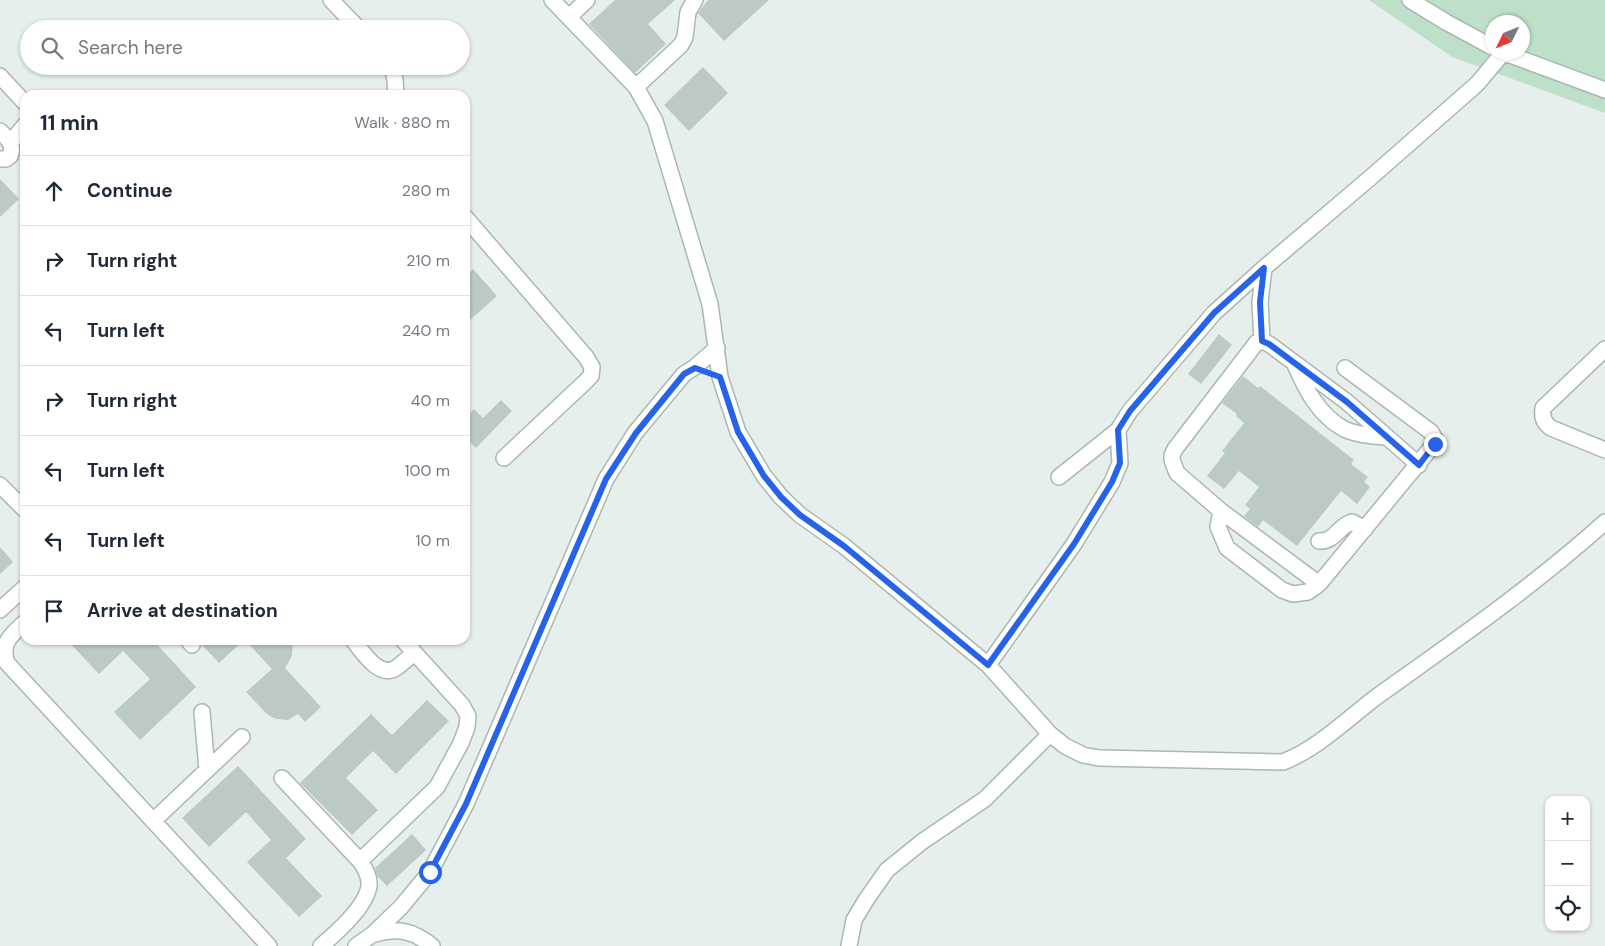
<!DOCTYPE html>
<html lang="en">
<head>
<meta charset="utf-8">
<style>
  :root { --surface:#fff; --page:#f2f2f3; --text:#1f2937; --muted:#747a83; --line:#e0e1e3 }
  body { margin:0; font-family:"DM Sans",sans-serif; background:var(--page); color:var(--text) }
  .controls { position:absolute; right:15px; bottom:15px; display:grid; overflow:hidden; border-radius:10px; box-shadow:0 1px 4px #0004 }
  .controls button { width:45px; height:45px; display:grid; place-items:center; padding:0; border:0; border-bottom:1px solid var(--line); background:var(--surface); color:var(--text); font:25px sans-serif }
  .compass { position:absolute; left:1485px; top:15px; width:45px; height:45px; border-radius:50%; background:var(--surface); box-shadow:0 1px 4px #0004; rotate:227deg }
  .stop { position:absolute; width:15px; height:15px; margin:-11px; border:4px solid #2563eb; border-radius:50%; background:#fff }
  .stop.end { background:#2563eb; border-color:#fff; box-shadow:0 1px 5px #0008 }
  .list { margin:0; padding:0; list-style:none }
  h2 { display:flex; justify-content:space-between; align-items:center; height:65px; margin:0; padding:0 20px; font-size:21px }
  h2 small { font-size:16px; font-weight:400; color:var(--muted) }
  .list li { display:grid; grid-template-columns:32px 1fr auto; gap:15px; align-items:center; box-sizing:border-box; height:70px; padding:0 20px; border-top:1px solid var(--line) }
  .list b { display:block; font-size:19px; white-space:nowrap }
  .list em { font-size:16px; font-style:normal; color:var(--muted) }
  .icon { flex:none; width:28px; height:28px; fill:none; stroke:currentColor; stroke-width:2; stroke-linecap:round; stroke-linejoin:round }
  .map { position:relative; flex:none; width:1605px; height:946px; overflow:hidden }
  .search { position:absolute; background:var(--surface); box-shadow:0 1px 4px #0004; left:20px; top:20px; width:450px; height:55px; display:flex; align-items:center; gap:12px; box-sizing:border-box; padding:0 18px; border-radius:28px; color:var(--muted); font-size:19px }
  .panel { position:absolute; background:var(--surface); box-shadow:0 1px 4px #0004; left:20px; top:90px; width:450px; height:555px; border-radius:15px }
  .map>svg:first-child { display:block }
  .green { fill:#bfe0c8; fill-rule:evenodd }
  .building { fill:#bbcac4 }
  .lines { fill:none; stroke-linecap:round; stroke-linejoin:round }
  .minor-casing { stroke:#a8b8b2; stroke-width:18 }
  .minor { stroke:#fff; stroke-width:15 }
  .route { stroke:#2563eb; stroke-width:6 }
</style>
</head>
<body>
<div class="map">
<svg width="1605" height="946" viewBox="0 0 1605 946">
  <rect width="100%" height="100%" fill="#e6efeb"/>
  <path class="green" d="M1369,0H1605V113L1452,57ZM1492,22H1522V52H1492Z"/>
  <path class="building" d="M615,0H675L648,24L666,44L635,73L589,24Z
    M708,0H769L724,41L698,13Z
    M703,67L728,93L689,131L664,105Z
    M0,179L19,199L0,217Z
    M473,269L497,296L470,320L465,314V277Z
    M1219,334L1232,345L1201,384L1188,374Z
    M1243,376L1258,388L1260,386L1354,460L1351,464L1368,477L1364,482L1370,487L1357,504L1341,491L1297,546L1263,520L1258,527L1244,516L1250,509L1245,505L1259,487L1239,471L1224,489L1207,476L1225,453L1222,451L1244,423L1236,416L1237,414L1222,403Z
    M501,400L512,411L476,448L465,437V419L474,409L483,418Z
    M0,547L13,562L0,574Z
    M67,640H153L196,687L140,740L114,712L150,679L123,651L99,674Z
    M200,640H244L219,663L201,644Z
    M245,640H293L292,656L285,668L321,707L305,722L298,714L288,720L277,719L272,717L267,714L246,692L272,669Z
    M427,700L449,721L396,774L373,751L346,778L378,810L352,835L300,783L371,714L392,735Z
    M238,766L306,839L286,858L322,896L299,917L247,862L271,840L246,812L209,847L182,818Z
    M412,834L426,850L387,886L377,876L375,868Z"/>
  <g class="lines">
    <defs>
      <path id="minor" d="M331,0L359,29
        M552,0L636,87L655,121L710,304L720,377L738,432L764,476L781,497L800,515L844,546L988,665L1050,734L1065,746L1083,755L1099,758L1283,762C1319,748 1348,718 1379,695C1456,640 1534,586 1605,522
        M1410,0L1446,22L1492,47
        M569,17L587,0
        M1502,52L1605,90
        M392,66L395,80L396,95
        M0,76L25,103
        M636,87L681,45L685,37L688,12L695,0
        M0,131C8,139 15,145 10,156L6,159H0
        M11,142L25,125
        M465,217L586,357L592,367L591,376L584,383L504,458
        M1262,341L1257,342L1175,449L1172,455V460L1177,473L1221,511L1319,584L1435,443V439L1431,432L1345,368
        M1605,349L1543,408C1542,417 1543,422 1551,428L1605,450
        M1295,365C1306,390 1319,415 1344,429C1357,435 1373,436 1387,437
        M1419,465L1347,402L1269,344L1262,341L1260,302L1264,268L1370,178L1477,84L1503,53
        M1059,477L1118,430
        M0,485L25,510
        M1221,511L1218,527L1227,548L1282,590L1293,594L1308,592L1319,584
        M1319,541C1335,542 1338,526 1352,522L1365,529
        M0,610L25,587
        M25,622C11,635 0,643 7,663L269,946
        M188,640L192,645
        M353,640C362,651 379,679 396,668C402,664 408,658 414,653
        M988,665L1074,544L1112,482L1120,463L1118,430L1130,411L1214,313L1264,268
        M202,712L207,770
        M282,778L360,861C365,868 370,877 369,886C366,907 336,933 321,946
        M153,821L242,737
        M360,861L437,787L461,743L467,727L468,716L462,705L403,640
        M375,934C397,927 414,931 432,946
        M356,946L373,934L401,907L430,872L466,804L606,479L635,433L684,374L695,367L717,348
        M849,946L854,920L866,900L887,870L923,841L985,799L1050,734"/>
    </defs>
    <use href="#minor" class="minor-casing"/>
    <use href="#minor" class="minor"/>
  </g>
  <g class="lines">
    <path class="route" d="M430,872L466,804L606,479L636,433L684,374L695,368L720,377L738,432L764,476L781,497L800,515L844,546L988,665L1074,544L1112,482L1120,463L1118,430L1130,411L1214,313L1264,268L1260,302L1262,341L1269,344L1347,402L1419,465L1435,444"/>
  </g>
</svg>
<div class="controls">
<button>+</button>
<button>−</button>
<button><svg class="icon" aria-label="locate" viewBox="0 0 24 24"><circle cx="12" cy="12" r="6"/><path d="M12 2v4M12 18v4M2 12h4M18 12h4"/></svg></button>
</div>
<svg class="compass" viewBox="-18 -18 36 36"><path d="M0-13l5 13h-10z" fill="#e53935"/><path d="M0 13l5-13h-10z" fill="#747a83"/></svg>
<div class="stop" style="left:430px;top:872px"></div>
<div class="stop end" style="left:1435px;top:444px"></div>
<div class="search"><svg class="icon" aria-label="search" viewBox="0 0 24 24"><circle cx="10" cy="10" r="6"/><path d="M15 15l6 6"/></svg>Search here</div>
<section class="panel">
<h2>11 min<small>Walk · 880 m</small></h2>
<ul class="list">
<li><svg class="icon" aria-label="ahead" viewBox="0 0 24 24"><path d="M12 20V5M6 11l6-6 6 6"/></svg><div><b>Continue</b></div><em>280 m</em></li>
<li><svg class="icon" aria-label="right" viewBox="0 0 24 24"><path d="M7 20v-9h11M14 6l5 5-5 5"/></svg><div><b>Turn right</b></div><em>210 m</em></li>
<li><svg class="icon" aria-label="left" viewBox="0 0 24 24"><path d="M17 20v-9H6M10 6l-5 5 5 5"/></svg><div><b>Turn left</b></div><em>240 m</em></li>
<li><svg class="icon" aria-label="right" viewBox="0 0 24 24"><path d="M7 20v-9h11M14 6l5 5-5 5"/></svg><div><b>Turn right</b></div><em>40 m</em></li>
<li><svg class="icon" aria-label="left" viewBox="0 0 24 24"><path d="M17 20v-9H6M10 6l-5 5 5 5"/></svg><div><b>Turn left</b></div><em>100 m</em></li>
<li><svg class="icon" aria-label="left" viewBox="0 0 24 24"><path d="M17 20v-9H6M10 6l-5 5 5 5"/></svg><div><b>Turn left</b></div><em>10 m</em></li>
<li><svg class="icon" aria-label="arrive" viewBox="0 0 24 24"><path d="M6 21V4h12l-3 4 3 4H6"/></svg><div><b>Arrive at destination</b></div></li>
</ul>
</section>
</div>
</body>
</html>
